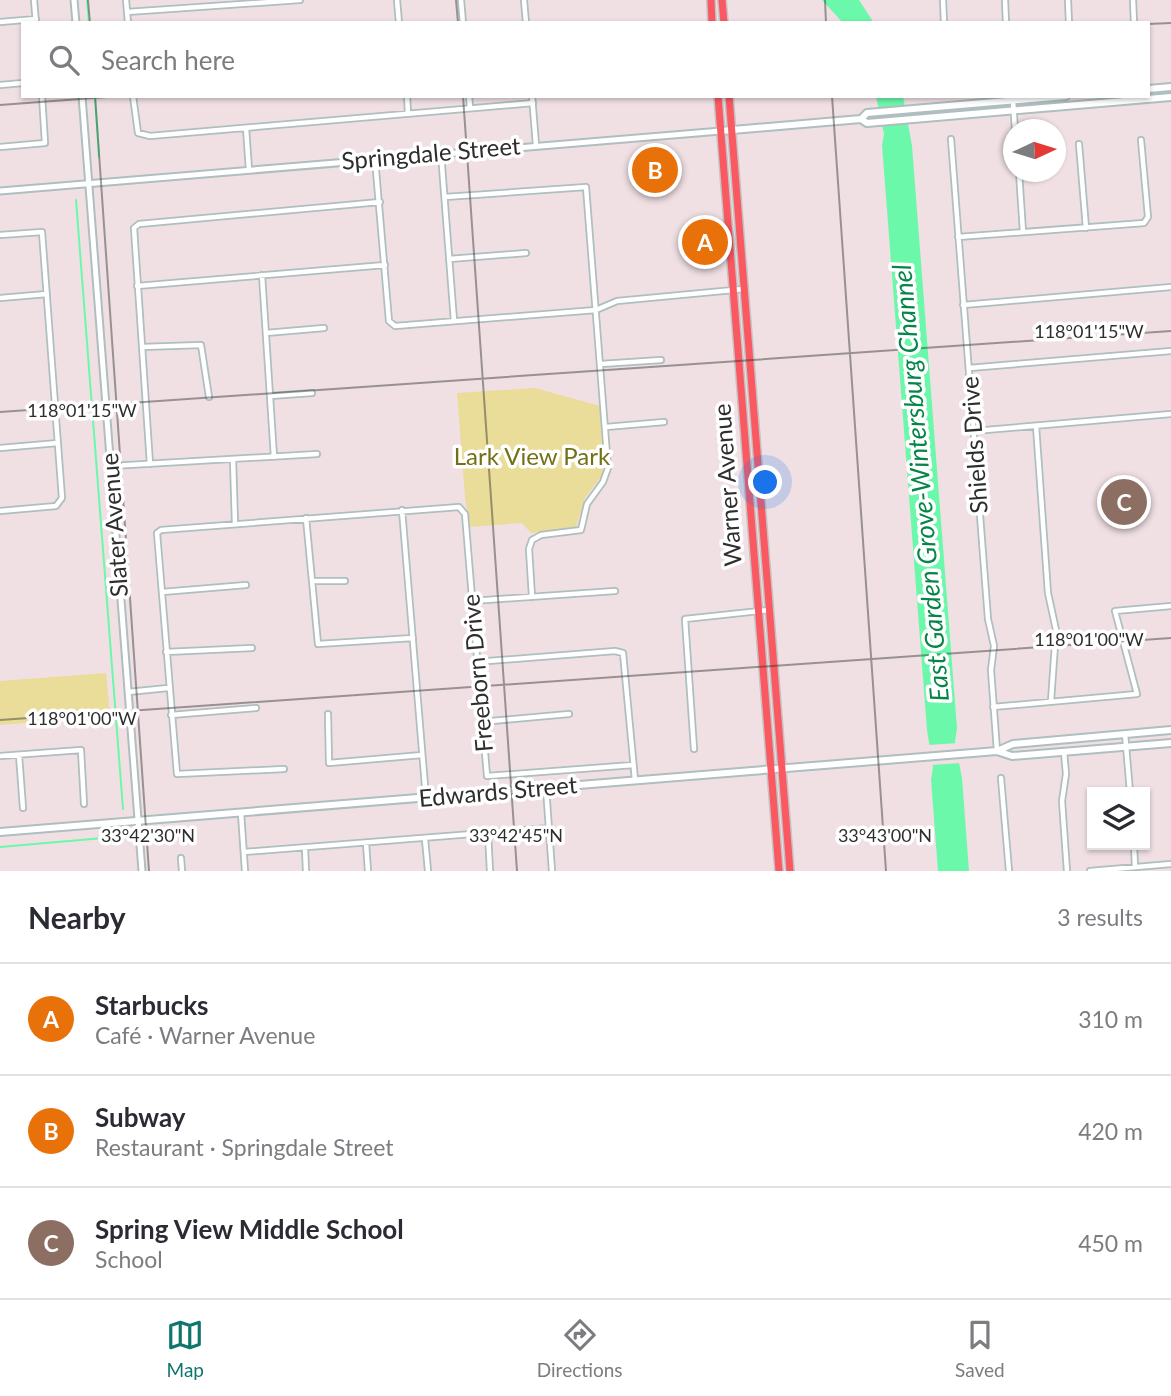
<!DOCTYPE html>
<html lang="en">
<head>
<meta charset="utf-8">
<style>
  :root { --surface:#fff; --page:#f7f7f7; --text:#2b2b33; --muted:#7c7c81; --line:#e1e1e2; --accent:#0f766e }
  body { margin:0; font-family:Lato,sans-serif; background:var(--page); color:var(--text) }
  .controls { position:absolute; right:21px; bottom:21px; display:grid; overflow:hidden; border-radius:0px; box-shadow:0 2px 5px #0004 }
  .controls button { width:63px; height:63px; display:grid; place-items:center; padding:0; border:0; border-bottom:2px solid var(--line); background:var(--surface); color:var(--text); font:35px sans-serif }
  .compass { position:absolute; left:1003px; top:119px; width:63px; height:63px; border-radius:50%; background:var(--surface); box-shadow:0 2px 5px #0004; rotate:86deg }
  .you { position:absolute; left:766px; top:483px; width:24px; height:24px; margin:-18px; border:5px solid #fff; border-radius:50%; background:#1a73e8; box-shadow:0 0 0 10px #1a73e833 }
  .badge { display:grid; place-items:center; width:46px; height:46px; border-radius:50%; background:var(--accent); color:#fff; font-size:23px; font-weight:700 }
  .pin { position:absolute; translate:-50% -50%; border:4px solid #fff; box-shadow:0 2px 7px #0006 }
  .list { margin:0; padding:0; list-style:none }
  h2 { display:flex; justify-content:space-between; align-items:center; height:91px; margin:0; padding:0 28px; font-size:30px }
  h2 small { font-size:23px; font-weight:400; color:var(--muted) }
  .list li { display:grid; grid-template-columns:46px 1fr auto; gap:21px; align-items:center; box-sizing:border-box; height:112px; padding:0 28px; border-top:2px solid var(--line) }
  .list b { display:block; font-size:26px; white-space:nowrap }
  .list p { margin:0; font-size:23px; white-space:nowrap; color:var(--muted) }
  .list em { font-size:23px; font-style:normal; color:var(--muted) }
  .icon { flex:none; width:38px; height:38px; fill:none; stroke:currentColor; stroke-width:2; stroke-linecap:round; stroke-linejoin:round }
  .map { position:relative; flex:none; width:1171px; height:871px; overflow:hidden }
  .search { position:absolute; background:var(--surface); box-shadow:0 2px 5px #0004; left:21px; right:21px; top:21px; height:77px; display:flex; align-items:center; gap:18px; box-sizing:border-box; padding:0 24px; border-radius:0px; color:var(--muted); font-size:26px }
  .sheet { height:427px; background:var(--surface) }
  nav { display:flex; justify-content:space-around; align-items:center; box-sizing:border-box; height:98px; border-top:2px solid var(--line); background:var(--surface); font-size:19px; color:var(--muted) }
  nav a { display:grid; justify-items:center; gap:4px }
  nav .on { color:var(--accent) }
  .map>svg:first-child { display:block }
  .green { fill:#eadc99 }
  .water { fill:#6cf8aa }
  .pier { fill:#f0e0e4 }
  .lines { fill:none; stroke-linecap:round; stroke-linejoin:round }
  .stream { stroke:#6cf8aa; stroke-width:2 }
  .minor-casing { stroke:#afbebe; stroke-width:8 }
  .tertiary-casing { stroke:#afbebe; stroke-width:9 }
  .secondary-casing { stroke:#afbebe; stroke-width:10 }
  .primary-casing { stroke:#c4c4c4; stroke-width:10 }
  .minor { stroke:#fff; stroke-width:4.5 }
  .tertiary { stroke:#fff; stroke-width:5 }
  .secondary { stroke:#fff; stroke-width:6 }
  .primary { stroke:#fb5962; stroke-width:7 }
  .ticks { fill:none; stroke:#2e2e2e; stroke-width:2; stroke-opacity:0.45 }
  .labels { text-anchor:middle; stroke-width:7; stroke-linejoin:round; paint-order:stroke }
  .street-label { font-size:24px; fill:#2e2e2e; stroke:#fff }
  .park-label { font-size:24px; fill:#737015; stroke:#fff }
  .water-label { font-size:26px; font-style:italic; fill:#068548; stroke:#fff }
  .ticks-label { font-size:18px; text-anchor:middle; fill:#2e2e2e; stroke:#fff; stroke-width:7; stroke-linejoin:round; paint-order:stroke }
</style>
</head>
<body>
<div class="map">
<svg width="1171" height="871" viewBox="0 0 1171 871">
  <rect width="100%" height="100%" fill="#f0e0e4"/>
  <path class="green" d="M535,388L600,406L603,474L585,498L576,527L531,533L522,523L470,527L465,498L457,393Z
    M106,673L110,716L0,725V681Z"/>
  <path class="water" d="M822,0H859L874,23H843Z
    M876,96H903L912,146L957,728L955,742L962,778L969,871H938L931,780L933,767L927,730L882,145L884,134Z"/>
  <path class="pier" d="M959,743L960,763L930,765L928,745Z"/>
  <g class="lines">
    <path class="stream" d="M87,0L89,23
      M95,96L99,157
      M76,200L123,809
      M0,847L115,837L121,834"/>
    <defs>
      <path id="minor" d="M34,0L36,23
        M126,0L128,23
        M397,0L399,23
        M461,0L463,23
        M524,0L526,23
        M943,0L944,23
        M1005,0L1006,23
        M1068,0L1069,23
        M1133,0L1134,23
        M127,12L300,0
        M0,22L36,19
        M0,85L23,83
        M133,96L138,133L150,136L533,103
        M407,96L408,113
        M469,96L470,108
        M532,96L536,145
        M1013,101L1015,130
        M246,128L249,170
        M951,139L988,619L994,646L991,670L997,751
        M1079,144L1086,228
        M0,147L45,143L42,96
        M441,153L454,321
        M375,159L389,321L395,326L596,310L617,301L744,289
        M1019,172L1023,232
        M445,197L586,187L608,468L603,482L587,504L581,530L541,535L532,540L529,549L532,597
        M0,235L42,232L62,498L56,506L0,511
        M958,237L1144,223L1148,217L1141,140
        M449,259L526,253
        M262,275L274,457
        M137,286L385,265
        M0,298L47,294
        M963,305L1171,287
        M266,333L324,328
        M142,347L201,345L209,397
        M601,364L661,360
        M969,368L1171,351
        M270,396L312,393
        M1036,426L1048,593L1056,630L1051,701
        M606,427L664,422
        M974,431L1171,414
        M0,448L58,443
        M233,459L235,524
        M150,464L134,228L139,224L380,202
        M111,466L317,454
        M402,510L426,798
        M306,518L318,644L413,638
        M312,581H345
        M162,592L246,585
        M472,601L615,591
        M166,652L252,648
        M476,662L615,651L623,653L635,780
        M128,692L168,688
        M993,707L1137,694L1115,611L1171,606
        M328,714L329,763L422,755
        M171,715L256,708
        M481,722L569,714
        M1125,734L1130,792
        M694,749L685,619L769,610
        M1064,752L1066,774L1062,801L1067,871
        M19,755L23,808
        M0,756L81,750L84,804
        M284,769L177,774L157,533L161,530L459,507L465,514L487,776L633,765
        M1001,778L1009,871
        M546,788L552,871
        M241,813L245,871
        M488,833L490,871
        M425,839L428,871
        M366,843L368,871
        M1134,845L1135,867
        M305,848L306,871
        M244,852L549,828
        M181,858L182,871
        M1090,871L1171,864"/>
      <path id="tertiary" d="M74,0L76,23
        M82,96L142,871
        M0,191L721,131"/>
      <path id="secondary" d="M1148,89L1171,87
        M861,119L867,113L1066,96
        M721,131L861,119L867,123L1171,97
        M997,751L1012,756L1171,743
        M0,832L997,751L1013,744L1171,730"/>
      <path id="primary" d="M711,0L712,23
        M722,0L724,23
        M718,96L779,871
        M729,96L790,871"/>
    </defs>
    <use href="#minor" class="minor-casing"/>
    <use href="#tertiary" class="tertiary-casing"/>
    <use href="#secondary" class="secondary-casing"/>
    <use href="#primary" class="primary-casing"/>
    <use href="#minor" class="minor"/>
    <use href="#tertiary" class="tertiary"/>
    <use href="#secondary" class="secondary"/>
    <use href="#primary" class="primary"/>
  </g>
  <path class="ticks" d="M88,0L90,23M456,0L458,23M825,0L826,23M1148,24L1171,23M95,96L149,871M463,96L517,871M832,96L886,871M0,105L120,96M0,412L1171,331M0,720L1171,638"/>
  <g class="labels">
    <g class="street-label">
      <text transform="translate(431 154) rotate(-5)" y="8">Springdale Street</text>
      <text transform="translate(975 445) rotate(-94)" y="8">Shields Drive</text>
      <text transform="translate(728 485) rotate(-94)" y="8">Warner Avenue</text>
      <text transform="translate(115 525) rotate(-94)" y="8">Slater Avenue</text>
      <text transform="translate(478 673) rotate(-95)" y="8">Freeborn Drive</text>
      <text transform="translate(498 792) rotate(-5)" y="8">Edwards Street</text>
    </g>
    <g class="park-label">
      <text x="532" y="465">Lark View Park</text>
    </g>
    <g class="water-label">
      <text transform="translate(921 483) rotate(-95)" y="9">East Garden Grove-Wintersburg Channel</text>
    </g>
  </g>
  <g class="ticks-label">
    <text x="1089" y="338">118°01'15"W</text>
    <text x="82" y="417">118°01'15"W</text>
    <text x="1089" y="646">118°01'00"W</text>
    <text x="82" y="725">118°01'00"W</text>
    <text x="148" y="842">33°42'30"N</text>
    <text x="516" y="842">33°42'45"N</text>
    <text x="885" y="842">33°43'00"N</text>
  </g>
</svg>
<div class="controls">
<button><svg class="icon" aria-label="layers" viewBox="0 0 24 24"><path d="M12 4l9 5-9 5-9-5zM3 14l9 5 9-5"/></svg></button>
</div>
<svg class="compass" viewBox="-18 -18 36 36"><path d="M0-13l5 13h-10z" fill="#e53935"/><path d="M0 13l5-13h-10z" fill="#7c7c81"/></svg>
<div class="you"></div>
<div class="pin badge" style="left:705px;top:242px;background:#e8710a">A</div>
<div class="pin badge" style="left:655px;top:170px;background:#e8710a">B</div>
<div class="pin badge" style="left:1124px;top:502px;background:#8d6e63">C</div>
<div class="search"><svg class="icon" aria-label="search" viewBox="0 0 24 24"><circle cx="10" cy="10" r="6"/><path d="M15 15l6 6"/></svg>Search here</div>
</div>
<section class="sheet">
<h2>Nearby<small>3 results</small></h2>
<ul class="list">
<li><span class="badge" style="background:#e8710a">A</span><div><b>Starbucks</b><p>Café · Warner Avenue</p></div><em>310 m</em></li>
<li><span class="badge" style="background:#e8710a">B</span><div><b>Subway</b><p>Restaurant · Springdale Street</p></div><em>420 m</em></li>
<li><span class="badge" style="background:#8d6e63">C</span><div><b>Spring View Middle School</b><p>School</p></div><em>450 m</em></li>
</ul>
</section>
<nav>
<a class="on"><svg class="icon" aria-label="map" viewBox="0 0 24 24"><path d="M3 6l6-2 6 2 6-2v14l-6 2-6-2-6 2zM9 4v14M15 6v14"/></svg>Map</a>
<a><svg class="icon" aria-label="directions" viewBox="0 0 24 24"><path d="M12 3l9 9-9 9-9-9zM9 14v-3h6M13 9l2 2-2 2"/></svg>Directions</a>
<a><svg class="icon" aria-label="saved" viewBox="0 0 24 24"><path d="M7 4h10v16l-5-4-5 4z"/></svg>Saved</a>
</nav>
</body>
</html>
